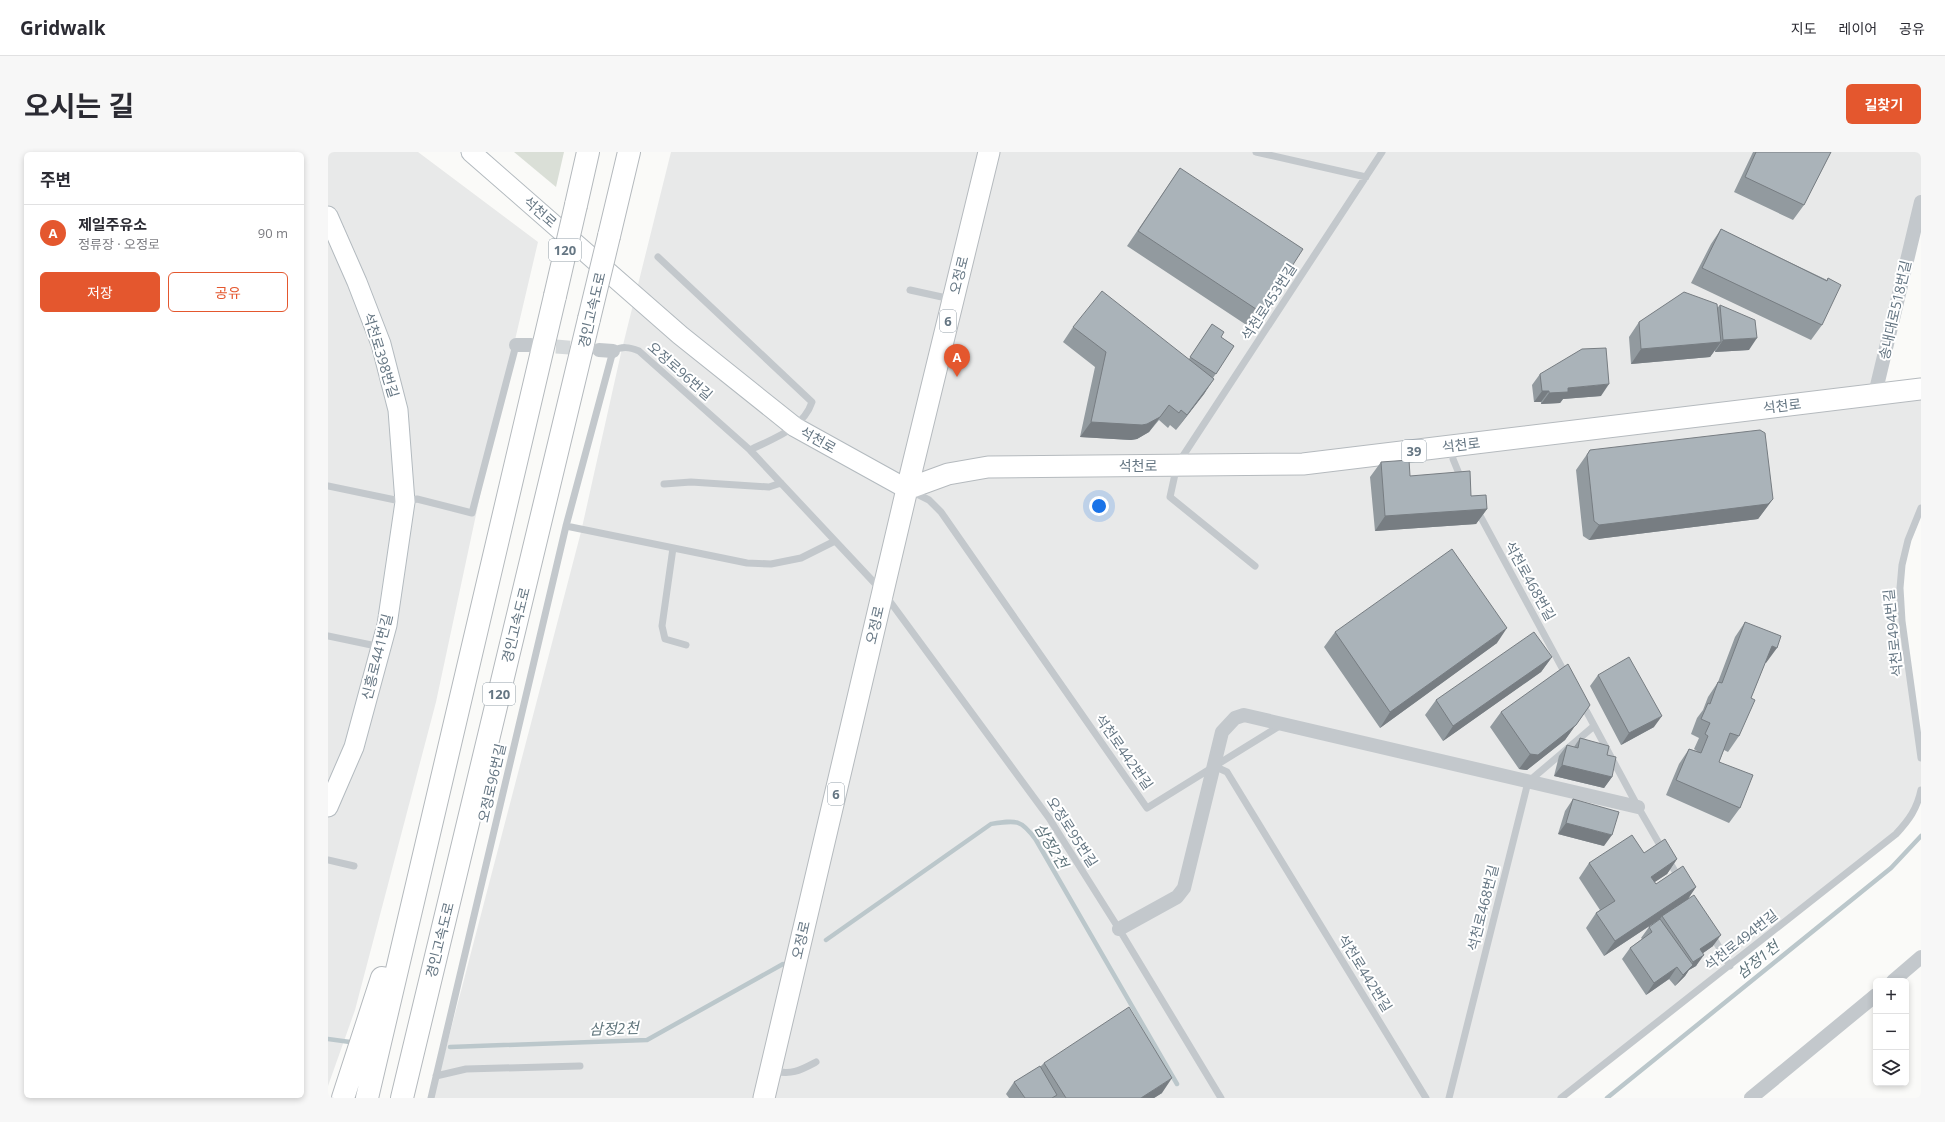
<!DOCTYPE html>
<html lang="ko">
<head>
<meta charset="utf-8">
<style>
  :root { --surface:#fff; --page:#f7f7f7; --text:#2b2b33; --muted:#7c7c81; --line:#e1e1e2; --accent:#e4572e }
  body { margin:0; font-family:"Open Sans","Noto Sans KR",sans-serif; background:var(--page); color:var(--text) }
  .controls { position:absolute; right:12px; bottom:12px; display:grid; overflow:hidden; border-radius:6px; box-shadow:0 2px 6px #0003 }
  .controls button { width:36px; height:36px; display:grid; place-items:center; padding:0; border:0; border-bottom:1px solid var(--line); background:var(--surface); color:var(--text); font:20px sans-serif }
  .you { position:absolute; left:771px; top:354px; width:14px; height:14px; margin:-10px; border:3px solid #fff; border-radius:50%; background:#1a73e8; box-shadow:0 0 0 6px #1a73e833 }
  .badge { display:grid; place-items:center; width:26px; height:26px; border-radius:50%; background:var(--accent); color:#fff; font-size:13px; font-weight:700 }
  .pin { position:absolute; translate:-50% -33px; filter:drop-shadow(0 1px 2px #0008) }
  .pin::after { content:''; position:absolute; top:21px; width:14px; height:12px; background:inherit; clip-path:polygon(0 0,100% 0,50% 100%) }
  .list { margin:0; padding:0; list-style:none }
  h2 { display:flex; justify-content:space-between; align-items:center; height:52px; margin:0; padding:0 16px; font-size:17px }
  h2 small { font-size:13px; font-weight:400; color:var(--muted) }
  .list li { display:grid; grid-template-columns:26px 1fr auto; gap:12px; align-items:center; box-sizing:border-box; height:56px; padding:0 16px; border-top:1px solid var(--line) }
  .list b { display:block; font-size:15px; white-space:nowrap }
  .list p { margin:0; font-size:13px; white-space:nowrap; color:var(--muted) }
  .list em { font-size:13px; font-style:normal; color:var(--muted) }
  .actions { display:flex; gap:8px; padding:12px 16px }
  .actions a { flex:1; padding:9px 0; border:1px solid var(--accent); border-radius:6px; text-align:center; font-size:14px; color:var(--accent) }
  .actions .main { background:var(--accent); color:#fff }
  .icon { flex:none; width:22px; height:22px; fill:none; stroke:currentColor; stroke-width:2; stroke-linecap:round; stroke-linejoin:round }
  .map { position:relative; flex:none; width:1593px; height:946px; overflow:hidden; border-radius:6px }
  header { display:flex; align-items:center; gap:24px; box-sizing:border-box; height:56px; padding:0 20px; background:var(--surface); border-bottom:1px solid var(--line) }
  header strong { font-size:19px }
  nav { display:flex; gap:22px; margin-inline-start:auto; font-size:14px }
  .intro { display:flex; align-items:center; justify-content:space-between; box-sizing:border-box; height:96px; padding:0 24px }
  h1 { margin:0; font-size:28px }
  .button { padding:10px 18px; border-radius:6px; background:var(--accent); color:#fff; font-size:14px; font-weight:700 }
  main { display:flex; gap:24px; padding:0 24px }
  aside { flex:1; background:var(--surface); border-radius:6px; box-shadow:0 2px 6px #0003 }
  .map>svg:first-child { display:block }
  .built { fill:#e8e9e9 }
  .green { fill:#dadfd7 }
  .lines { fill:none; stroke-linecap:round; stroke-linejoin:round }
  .stream { stroke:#bbc7cb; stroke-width:4.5 }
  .street-tunnel { stroke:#d5d9db; stroke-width:14; stroke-dasharray:14 7; stroke-linecap:butt }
  .secondary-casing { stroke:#b3babf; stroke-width:21 }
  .primary-casing { stroke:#b5babe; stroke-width:23 }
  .highway-casing { stroke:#b4b9bd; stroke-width:24 }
  .lane { stroke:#c3c8cc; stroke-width:7 }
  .street { stroke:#c3c8cc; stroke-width:14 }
  .secondary { stroke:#fff; stroke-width:19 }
  .primary { stroke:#fff; stroke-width:21 }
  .highway { stroke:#fff; stroke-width:22 }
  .highway-bridge-casing { stroke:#b4b9bd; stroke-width:24; stroke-linecap:butt }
  .highway-bridge { stroke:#fff; stroke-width:22 }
  .wall { fill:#929a9f }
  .shaded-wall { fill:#777d82 }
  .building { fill:#aab3b9; stroke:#777d82 }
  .labels { text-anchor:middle; stroke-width:4; stroke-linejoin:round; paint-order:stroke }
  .shield { fill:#fff; stroke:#939fa8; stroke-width:1 }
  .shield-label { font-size:13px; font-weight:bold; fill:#657683 }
  .street-label { font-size:14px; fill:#657683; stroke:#fff }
  .water-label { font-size:15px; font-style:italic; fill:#60757c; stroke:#fff }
</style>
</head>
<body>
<header>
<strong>Gridwalk</strong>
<nav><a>지도</a><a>레이어</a><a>공유</a></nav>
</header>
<div class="intro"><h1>오시는 길</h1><a class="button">길찾기</a></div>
<main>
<aside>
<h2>주변<small></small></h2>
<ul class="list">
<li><span class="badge">A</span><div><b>제일주유소</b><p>정류장 · 오정로</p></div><em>90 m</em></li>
</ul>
<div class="actions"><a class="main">저장</a><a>공유</a></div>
</aside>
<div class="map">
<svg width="1593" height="946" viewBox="0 0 1593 946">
  <rect width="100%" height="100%" fill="#fafaf8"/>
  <path class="built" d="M0,0H90L210,90L168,269L108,550L27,858L0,934Z
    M343,0H1593V49L1547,242L1593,237V359L1574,413L1573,449L1593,606V632L1591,650L1568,682L1229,946H105L253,380L293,201Z"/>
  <path class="green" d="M186,0H236L228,35Z"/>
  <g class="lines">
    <path class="stream" d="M498,788L663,672C688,668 693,667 708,688L849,932
      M0,887L22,890
      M122,895L319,888L455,812
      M1279,946L1563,716L1593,684"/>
    <path class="street-tunnel" d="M207,193L260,197"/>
    <defs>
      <path id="secondary" d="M143,0L352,183L467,275L579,337
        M0,64L29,130L53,192L70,258L77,350L59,473L26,595L0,655"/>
      <path id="primary" d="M579,337L620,322L660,315L975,312L1593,237
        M436,946L579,337L661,0"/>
      <path id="highway" d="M248,53L260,0
        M281,84L301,0
        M15,946L54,826
        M39,946L227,144
        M74,946L261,167"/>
    </defs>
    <use href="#secondary" class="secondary-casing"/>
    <use href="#primary" class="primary-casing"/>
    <use href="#highway" class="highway-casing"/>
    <path class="lane" d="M928,0L1038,25
      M330,105L484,250C475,277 446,286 422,298
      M582,138L623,147
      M1124,295L1125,307L1134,329
      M336,332L363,330L441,335L453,331
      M0,334L77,350L89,347L144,361L188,193
      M585,340L601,348L613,360L819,656L953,573
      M1593,356L1580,388L1574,413L1572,436L1574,469L1593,606
      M1149,358L1239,525
      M238,374L419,411L443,412L473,406L507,389
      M345,396L334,474L337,487L358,493
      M927,414L842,345L849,313L1054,0
      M0,484L53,495
      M1254,551L1310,655L1352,728
      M886,614L899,620L1098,946
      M0,708L26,714
      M1384,783L1402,814
      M445,919C464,923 471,919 488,910
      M108,924L138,917L252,914
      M103,946L238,374L285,199C294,194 301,195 311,199L422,298L555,440L721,666L791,777L893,946
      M1121,946L1200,630L1266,574
      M1233,946L1568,682C1581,668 1589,657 1593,638"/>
    <path class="street" d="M188,193H203
      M271,198L285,199
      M1547,242L1593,50
      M791,777L849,745L856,736L894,580L907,566L916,563L1310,655
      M1565,829L1593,805
      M1423,946L1548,843"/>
    <use href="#secondary" class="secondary"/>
    <use href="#primary" class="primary"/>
    <use href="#highway" class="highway"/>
    <defs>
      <path id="highway-bridge" d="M227,144L248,53
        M261,167L281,84"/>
    </defs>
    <use href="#highway-bridge" class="highway-bridge-casing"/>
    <use href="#highway-bridge" class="highway-bridge"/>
  </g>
  <path class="wall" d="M1425,0H1503L1476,53L1465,68L1406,40Z
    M852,16L934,161L923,176L799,94Z
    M1393,77L1499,128L1500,126L1494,173L1483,188L1363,131L1383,92Z
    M1392,153L1421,198L1387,200V198L1382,205L1303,212L1301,185L1311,170L1389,156Z
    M884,172L893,185L906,194L885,226L876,242L848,278L842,273L840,276L831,268L821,280L809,287L803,288L752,285L767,215L735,190L745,175L861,207Z
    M1212,222L1273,244L1235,247L1232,251L1213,252V250H1206L1204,233Z
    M1262,298L1445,347L1430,367L1261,388L1255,384L1248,318Z
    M1053,310L1082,324L1143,344L1159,357L1148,372L1047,379L1042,325Z
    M1417,470L1438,511H1437L1423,546L1411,584L1400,600L1396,598L1391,610L1412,656L1401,671L1338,643L1351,612L1361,597L1369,599L1366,597L1371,586L1363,582L1369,566L1375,558L1380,545L1390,530L1407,485Z
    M1007,480L1169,491L1052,576L996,495Z
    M1224,505L1213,520L1115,589L1097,563L1108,548Z
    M1270,523L1326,575L1293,593L1262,534Z
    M1173,560L1251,568L1237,588L1199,618L1191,617L1162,575Z
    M1252,586L1279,603L1284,625L1276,636L1226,624L1231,604L1239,593L1246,595Z
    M1245,647L1276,694L1230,682L1237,659Z
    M1316,701L1349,707L1339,722L1326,730L1328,732L1368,735L1360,746L1385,794L1375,801L1368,814L1361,818L1357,824L1347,834L1341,827L1318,843L1294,807L1302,796L1314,787L1313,786L1321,775L1332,767L1276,804L1258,776L1268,761L1272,758L1251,726L1261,711Z
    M716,911L834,941L826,946H681L678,942L686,930L712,915Z"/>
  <path class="shaded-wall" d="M1429,186L1421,198L1387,200L1395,188Z
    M1393,190L1382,205L1303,212L1313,197Z
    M886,227L876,242L848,278L859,263Z
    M1281,232L1273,244L1235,247L1232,251L1213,252L1221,241L1240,236Z
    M1214,239H1221L1213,250H1206Z
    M841,253L821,280L809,287L803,288L752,285L763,270Z
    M1445,347L1430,367L1261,388L1271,373Z
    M1159,357L1148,372L1047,379L1057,364Z
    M1179,476L1169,491L1052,576L1062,560Z
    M1444,494L1449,496L1438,511L1433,509Z
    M1224,505L1213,520L1115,589L1125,574Z
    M1262,553L1237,588L1199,618L1191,617L1202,602Z
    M1334,564L1326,575L1293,593L1301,581Z
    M1234,613L1284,625L1276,636L1226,624Z
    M1238,671L1284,683L1276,694L1230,682Z
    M1349,707L1339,722L1312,740L1323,725Z
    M1368,735L1358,750L1334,764L1332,767L1276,804L1287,789Z
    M1393,783L1385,794L1364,809L1372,797Z
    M1376,803L1368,814L1361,818L1357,824L1347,834L1365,810Z
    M1349,815L1341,827L1318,843L1326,831Z
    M844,926L834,941L826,946H813Z"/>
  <path class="building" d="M1428,0H1503L1476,53L1417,25Z
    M852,16L975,97L934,161L810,79Z
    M1393,77L1499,129L1500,126L1513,133L1494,173L1374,116Z
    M774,139L886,227L859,263L853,258L851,261L841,253L832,265L819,272L814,273L763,270L778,200L745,175Z
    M1356,140L1389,152L1393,190L1313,197L1311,170Z
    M1392,153L1427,168L1429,186L1395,188Z
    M884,172L896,180L893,185L906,194L888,222L862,205Z
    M1278,196L1281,232L1240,236V240L1221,241V239H1214L1212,222L1254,197Z
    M1432,278L1437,281L1445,347L1440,352L1271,373L1266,369L1259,303L1262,298Z
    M1081,308L1082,324L1142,319L1143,344L1158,343L1159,357L1057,364L1053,310Z
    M1124,397L1179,476L1062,560L1007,480Z
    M1417,470L1453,484L1449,496L1444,494L1423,546L1427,548L1411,584L1402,581L1391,610L1425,623L1412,656L1348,628L1361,597L1373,601L1380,584L1377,582L1382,571L1373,567L1380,551L1382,552L1390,530L1394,531Z
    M1206,480L1224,505L1125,574L1108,548Z
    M1301,505L1334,564L1301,581L1270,523Z
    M1240,512L1262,553L1248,573L1210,603L1202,602L1173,560Z
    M1252,586L1281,594L1279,603L1288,605L1284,625L1234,613L1239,593L1250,596Z
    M1245,647L1291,660L1284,683L1238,671Z
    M1304,683L1316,701L1337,687L1349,707L1323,725L1328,732L1355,714L1368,735L1287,789L1268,761L1287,749L1261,711Z
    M1366,743L1393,783L1372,797L1376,803L1365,810L1334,764Z
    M1332,767L1365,813L1355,823L1349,815L1326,831L1302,796L1324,780L1321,775Z
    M801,855L844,926L813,946H738L716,911Z
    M712,914L729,943L724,946H697L686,930Z"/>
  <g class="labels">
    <g class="shield">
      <rect x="221" y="87" width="32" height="22" rx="3"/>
      <rect x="612" y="158" width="16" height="22" rx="3"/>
      <rect x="1074" y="288" width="24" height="22" rx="3"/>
      <rect x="155" y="531" width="32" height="22" rx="3"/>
      <rect x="500" y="631" width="16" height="22" rx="3"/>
    </g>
    <g class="shield-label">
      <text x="237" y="103">120</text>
      <text x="620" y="174">6</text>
      <text x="1086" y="304">39</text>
      <text x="171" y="547">120</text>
      <text x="508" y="647">6</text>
    </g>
    <g class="street-label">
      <text transform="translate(212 60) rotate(41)" y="5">석천로</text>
      <text transform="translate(631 123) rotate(-76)" y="5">오정로</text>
      <text transform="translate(941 150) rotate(-57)" y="5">석천로453번길</text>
      <text transform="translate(264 158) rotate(-77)" y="5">경인고속도로</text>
      <text transform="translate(1567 158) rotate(-77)" y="5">송내대로518번길</text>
      <text transform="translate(53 203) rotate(73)" y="5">석천로398번길</text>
      <text transform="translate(352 219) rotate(41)" y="5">오정로96번길</text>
      <text transform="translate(1454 254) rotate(-7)" y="5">석천로</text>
      <text transform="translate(490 288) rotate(29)" y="5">석천로</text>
      <text transform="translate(1133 293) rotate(-7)" y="5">석천로</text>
      <text x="810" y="319">석천로</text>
      <text transform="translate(1202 429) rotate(61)" y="5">석천로468번길</text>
      <text transform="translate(188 473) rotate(-76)" y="5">경인고속도로</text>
      <text transform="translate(547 473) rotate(-77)" y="5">오정로</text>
      <text transform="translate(1565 481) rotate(-96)" y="5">석천로494번길</text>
      <text transform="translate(49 505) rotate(-76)" y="5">신흥로441번길</text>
      <text transform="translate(796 600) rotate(55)" y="5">석천로442번길</text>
      <text transform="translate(164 631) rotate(-77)" y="5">오정로96번길</text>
      <text transform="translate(744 680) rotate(57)" y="5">오정로95번길</text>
      <text transform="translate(1155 756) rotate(-76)" y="5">석천로468번길</text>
      <text transform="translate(112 788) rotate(-76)" y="5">경인고속도로</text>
      <text transform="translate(473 788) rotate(-77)" y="5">오정로</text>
      <text transform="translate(1413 788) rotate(-38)" y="5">석천로494번길</text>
      <text transform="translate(1037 821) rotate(58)" y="5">석천로442번길</text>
    </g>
    <g class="water-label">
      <text transform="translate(723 694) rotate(59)" y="5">삼정2천</text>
      <text transform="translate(1430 808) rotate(-39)" y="5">삼정1천</text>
      <text transform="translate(286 877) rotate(-2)" y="5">삼정2천</text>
    </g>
  </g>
</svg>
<div class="controls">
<button>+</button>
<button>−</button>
<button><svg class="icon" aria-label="layers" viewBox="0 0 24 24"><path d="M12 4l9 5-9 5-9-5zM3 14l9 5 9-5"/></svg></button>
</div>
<div class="you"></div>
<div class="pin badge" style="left:629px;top:225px">A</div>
</div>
</main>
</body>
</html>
